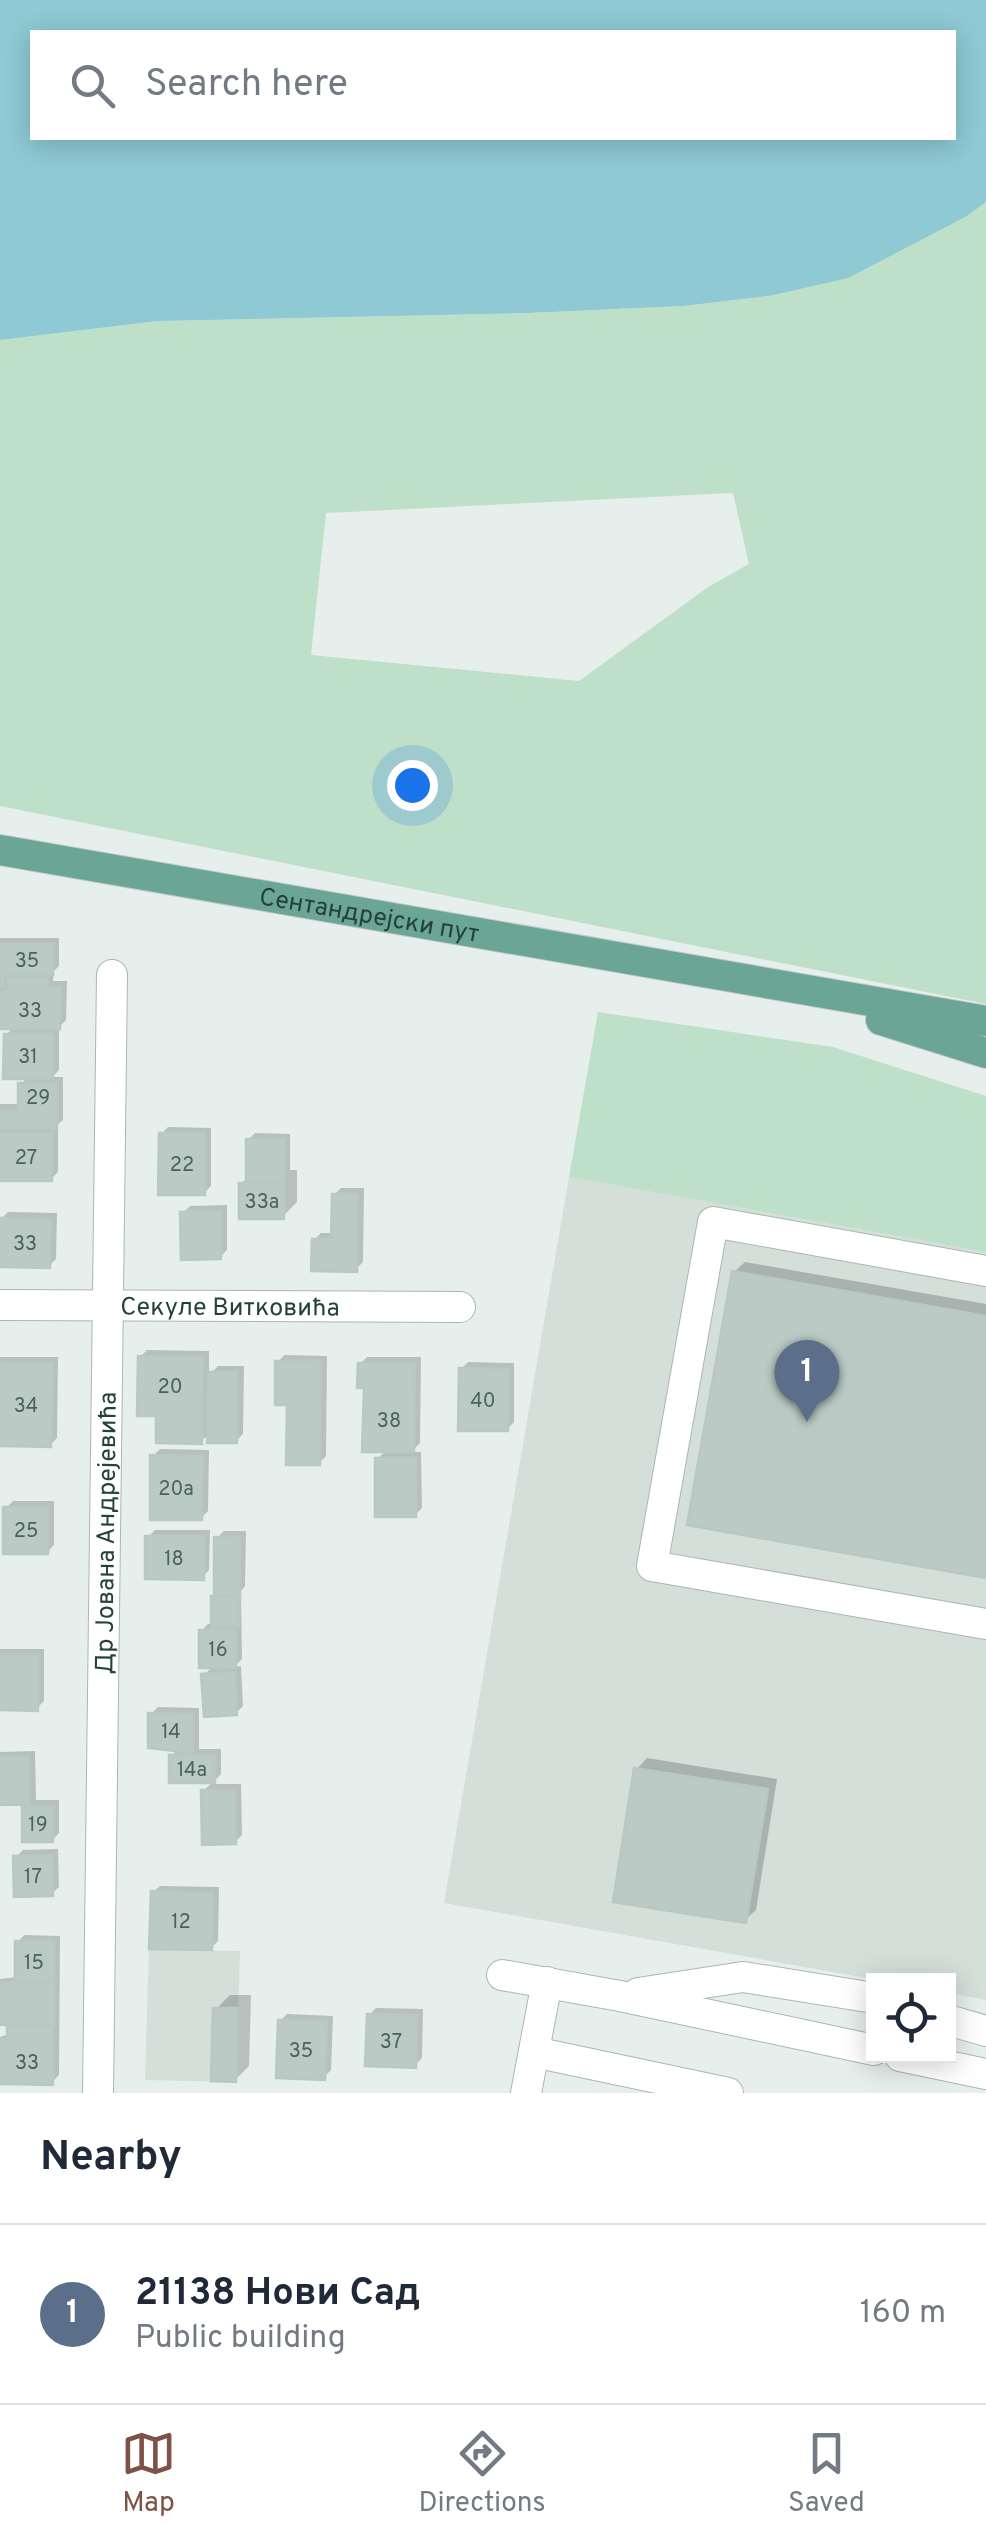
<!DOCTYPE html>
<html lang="en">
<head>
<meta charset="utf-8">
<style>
  :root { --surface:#fff; --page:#f2f2f3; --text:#1f2937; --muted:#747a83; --line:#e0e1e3; --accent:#7f5249 }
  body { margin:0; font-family:Overpass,sans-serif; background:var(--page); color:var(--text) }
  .controls { position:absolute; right:30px; bottom:30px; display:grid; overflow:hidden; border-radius:0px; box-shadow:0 5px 25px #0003 }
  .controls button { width:90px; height:90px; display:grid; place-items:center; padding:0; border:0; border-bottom:2px solid var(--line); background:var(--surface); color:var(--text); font:50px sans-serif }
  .you { position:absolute; left:412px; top:785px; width:35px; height:35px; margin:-25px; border:8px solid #fff; border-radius:50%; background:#1a73e8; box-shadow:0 0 0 15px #1a73e833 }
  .badge { display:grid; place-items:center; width:65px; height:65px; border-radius:50%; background:var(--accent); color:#fff; font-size:32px; font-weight:700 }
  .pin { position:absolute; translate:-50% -82px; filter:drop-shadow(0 2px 5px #0008) }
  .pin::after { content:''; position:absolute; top:52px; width:35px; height:30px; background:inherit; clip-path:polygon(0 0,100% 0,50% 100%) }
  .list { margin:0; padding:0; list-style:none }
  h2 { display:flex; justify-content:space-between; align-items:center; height:130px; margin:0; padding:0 40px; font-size:42px }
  h2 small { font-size:32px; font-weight:400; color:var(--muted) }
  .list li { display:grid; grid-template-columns:65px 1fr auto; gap:30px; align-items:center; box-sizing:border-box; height:180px; padding:0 40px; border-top:2px solid var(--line) }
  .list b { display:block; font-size:38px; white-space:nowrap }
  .list p { margin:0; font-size:32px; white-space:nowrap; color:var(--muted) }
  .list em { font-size:32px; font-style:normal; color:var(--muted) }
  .icon { flex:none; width:55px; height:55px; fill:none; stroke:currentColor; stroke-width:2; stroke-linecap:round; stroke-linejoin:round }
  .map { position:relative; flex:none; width:986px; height:2093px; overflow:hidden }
  .search { position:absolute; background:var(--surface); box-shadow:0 5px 25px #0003; left:30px; right:30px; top:30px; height:110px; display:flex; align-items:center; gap:25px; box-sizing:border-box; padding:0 35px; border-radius:0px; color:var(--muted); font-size:38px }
  .sheet { height:310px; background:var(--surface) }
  nav { display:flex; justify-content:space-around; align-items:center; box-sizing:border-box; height:140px; border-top:2px solid var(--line); background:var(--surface); font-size:28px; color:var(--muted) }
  nav a { display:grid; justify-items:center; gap:5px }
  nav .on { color:var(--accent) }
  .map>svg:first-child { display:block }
  .built { fill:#d4dfda }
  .green { fill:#bfe0c8; fill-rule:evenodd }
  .water { fill:#8ec9d4; fill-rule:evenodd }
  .shadow { fill:#0003 }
  .building { fill:#bbcac4; stroke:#b8c9c2; stroke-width:2.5 }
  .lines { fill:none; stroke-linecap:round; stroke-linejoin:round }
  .minor-casing { stroke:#a8b8b2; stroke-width:32 }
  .major-casing { stroke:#c2cac8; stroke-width:32 }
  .minor { stroke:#fff; stroke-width:30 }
  .major { stroke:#6aa596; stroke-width:30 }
  .labels { text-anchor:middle; stroke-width:9; stroke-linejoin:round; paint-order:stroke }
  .number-label { font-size:20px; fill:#4a645c }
  .street-label { font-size:25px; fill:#24423a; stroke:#f7fbf9 }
</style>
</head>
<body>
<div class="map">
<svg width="986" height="2093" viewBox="0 0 986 2093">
  <rect width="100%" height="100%" fill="#e6efeb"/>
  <path class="built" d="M569,1177L986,1252V2000L949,1993L948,1980H878L444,1903Z
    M149,1949L240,1951L236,2082L145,2080Z"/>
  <path class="green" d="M986,202V1004L0,806V340L158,321L528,313L684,306L769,296L967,216ZM733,493L749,564L708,587L579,681L311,655L326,513Z
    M598,1012L833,1047L986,1096V1252L569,1177Z"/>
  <path class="water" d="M0,0H986V202L967,216L848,278L769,296L684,306L528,313L158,321L0,340ZM32,32H954V138H32Z"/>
  <path class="shadow" d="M0,938H59V966L54,971L53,981H67L66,1020L59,1027V1070L52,1077H63V1120L58,1124V1172L51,1179L0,1178V1104H21V1084L28,1077L6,1035L14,1027H0Z
    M168,1127L211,1128V1186L204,1193L161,1134Z
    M255,1133L290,1134V1170H297V1202L283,1216L241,1184L249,1176L248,1140Z
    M341,1188H364L363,1262L356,1269L314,1240L321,1233H334V1195Z
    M227,1205V1250L220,1257L183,1213L190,1206Z
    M8,1212L57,1213L56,1259L49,1266L1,1219Z
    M745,1262L986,1304V1576L734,1272Z
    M147,1350L209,1351V1375L218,1366H244L243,1434L236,1441L210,1433L201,1441L159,1413L140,1357Z
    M284,1355L327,1356L326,1456L319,1463L290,1403L278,1362Z
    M0,1357H58L57,1438L50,1445L0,1444Z
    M367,1357H421L420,1443L411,1452H421L422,1508L415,1515L377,1459L388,1449L360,1364Z
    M468,1362L514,1363V1422L507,1429L461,1369Z
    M160,1449L209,1450L208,1511L201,1518L153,1456Z
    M13,1501H54V1545L47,1552L6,1508Z
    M155,1530H210L209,1570L202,1577L148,1537Z
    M224,1531H246L245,1586L241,1591L242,1659L234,1667L241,1666L243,1706L236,1713L204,1675L213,1666L201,1631L208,1624H214L217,1538Z
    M0,1649H44V1701L37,1708H0Z
    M158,1707L199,1708V1749H221V1774L211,1784H241L242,1835L235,1842L203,1791L214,1781L171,1756L177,1750L151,1714Z
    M35,1751L36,1800H59V1833L52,1840H24V1802H0V1752Z
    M647,1758L777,1779L756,1910L745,1920L637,1769Z
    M58,1849L59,1887L52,1893L16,1857L23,1850Z
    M160,1886L219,1887L218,1941L211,1948L153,1892Z
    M24,1935L60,1936L59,2075L52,2082L0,2058V2037L9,2034V2023H0V1979L18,1977V1942Z
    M230,1995H251L249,2066L235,2080L216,2009Z
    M376,2008L423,2009L422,2058L415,2065L369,2015Z
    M287,2014L333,2016L331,2070L324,2077L280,2021Z"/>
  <path class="building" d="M0,944H53V975H4V987H0Z
    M8,978H48V987H61L60,1029H0V991H8Z
    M4,1034H53V1079H3Z
    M18,1083H57V1129H0V1110H18Z
    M0,1133H52V1181H0Z
    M159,1133H205V1195H158Z
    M246,1139H285L284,1183H246Z
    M239,1183H284V1219H239Z
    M332,1194H358L357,1272L311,1271L312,1239H331Z
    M221,1211V1259L181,1260L180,1212Z
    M0,1218L51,1219L50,1268L0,1267Z
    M732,1271L986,1316V1578L687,1525Z
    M138,1356L203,1357L202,1444L156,1443V1416H137Z
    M275,1361H321L320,1465H286L287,1405H275Z
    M0,1362L53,1363L51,1447L0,1446Z
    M358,1363H415L414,1452H362L364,1388H357Z
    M459,1368L509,1369L508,1431H458Z
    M208,1372H238L237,1443H207Z
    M150,1455L203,1456L202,1520H150Z
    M375,1458H416V1517H375Z
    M3,1507H48V1554H3Z
    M145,1536H204V1580L145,1579Z
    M214,1537H240V1596L214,1595Z
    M211,1596H240L239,1626H211Z
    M199,1630H236V1668H199Z
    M0,1655H38V1711L0,1710Z
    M235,1672L237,1715L204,1717L201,1674Z
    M148,1713L193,1714V1753L148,1748Z
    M169,1755H215V1783H169Z
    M0,1757H29L30,1804L0,1805Z
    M634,1768L768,1789L746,1923L613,1902Z
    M201,1790H235L236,1844L202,1845Z
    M22,1806H54L53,1842H22Z
    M52,1855L53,1896L14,1897L13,1856Z
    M151,1891L213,1893L212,1950L149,1949Z
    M15,1941H54V1983H15Z
    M0,1982L54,1983V2025H0Z
    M213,2008H238L236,2082L211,2081Z
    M367,2014L417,2015L416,2068L365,2066Z
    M278,2020L327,2021L325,2080L276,2078Z
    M7,2026H53V2085L0,2084V2039L7,2040Z"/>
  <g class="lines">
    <defs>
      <g id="minor">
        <path d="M986,1271L713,1222L652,1566L986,1624"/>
        <path id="s1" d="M0,1305L460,1307"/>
        <path d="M502,1975L620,1996L874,2050"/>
        <path d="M638,1993L743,1977L874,1998"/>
        <path d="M948,2020L986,2031"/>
        <path d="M534,2052L728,2093"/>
        <path d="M900,2056L986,2074"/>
        <path id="s2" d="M98,2093L112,975"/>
        <path d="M526,2093L547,1982"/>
      </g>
      <g id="major">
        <path id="s3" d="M0,850L986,1021"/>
        <path d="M881,1020L986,1053"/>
      </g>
    </defs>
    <use href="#minor" class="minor-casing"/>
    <use href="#major" class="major-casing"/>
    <use href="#minor" class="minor"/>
    <use href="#major" class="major"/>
  </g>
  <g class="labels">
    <g class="number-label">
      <text x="27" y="967">35</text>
      <text x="30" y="1017">33</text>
      <text x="28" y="1063">31</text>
      <text x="38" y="1104">29</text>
      <text x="26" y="1164">27</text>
      <text x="182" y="1171">22</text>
      <text x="262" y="1208">33a</text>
      <text x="25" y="1250">33</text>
      <text x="170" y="1393">20</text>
      <text x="483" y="1407">40</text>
      <text x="26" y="1412">34</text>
      <text x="389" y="1427">38</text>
      <text x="176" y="1495">20a</text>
      <text x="26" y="1537">25</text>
      <text x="174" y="1565">18</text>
      <text x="218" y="1656">16</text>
      <text x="171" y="1738">14</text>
      <text x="192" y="1776">14a</text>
      <text x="38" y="1831">19</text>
      <text x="33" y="1883">17</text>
      <text x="181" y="1928">12</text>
      <text x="34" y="1969">15</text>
      <text x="391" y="2048">37</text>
      <text x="301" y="2057">35</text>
      <text x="27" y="2069">33</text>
    </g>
    <g class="street-label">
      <text dy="9" stroke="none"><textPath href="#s3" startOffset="375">Сентандрејски пут</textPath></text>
      <text dy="9" stroke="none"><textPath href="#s1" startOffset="230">Секуле Витковића</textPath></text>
      <text dy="9" stroke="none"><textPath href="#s2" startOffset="560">Др Јована Андрејевића</textPath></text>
    </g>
  </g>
</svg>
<div class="controls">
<button><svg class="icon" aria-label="locate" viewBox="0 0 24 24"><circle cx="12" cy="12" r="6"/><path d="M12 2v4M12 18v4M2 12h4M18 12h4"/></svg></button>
</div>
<div class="you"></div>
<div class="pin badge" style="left:807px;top:1422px;background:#5c6f8a">1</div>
<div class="search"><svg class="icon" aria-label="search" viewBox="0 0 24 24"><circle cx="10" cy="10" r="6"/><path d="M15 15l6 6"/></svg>Search here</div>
</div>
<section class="sheet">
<h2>Nearby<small></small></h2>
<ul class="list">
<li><span class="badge" style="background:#5c6f8a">1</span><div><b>21138 Нови Сад</b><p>Public building</p></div><em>160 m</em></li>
</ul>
</section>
<nav>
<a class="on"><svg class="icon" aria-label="map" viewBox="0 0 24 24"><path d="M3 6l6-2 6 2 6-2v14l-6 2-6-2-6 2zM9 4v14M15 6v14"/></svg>Map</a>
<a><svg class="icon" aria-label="directions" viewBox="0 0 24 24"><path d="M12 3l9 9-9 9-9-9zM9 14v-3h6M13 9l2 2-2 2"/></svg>Directions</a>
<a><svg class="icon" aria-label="saved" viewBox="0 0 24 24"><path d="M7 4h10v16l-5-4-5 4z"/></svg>Saved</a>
</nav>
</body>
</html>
